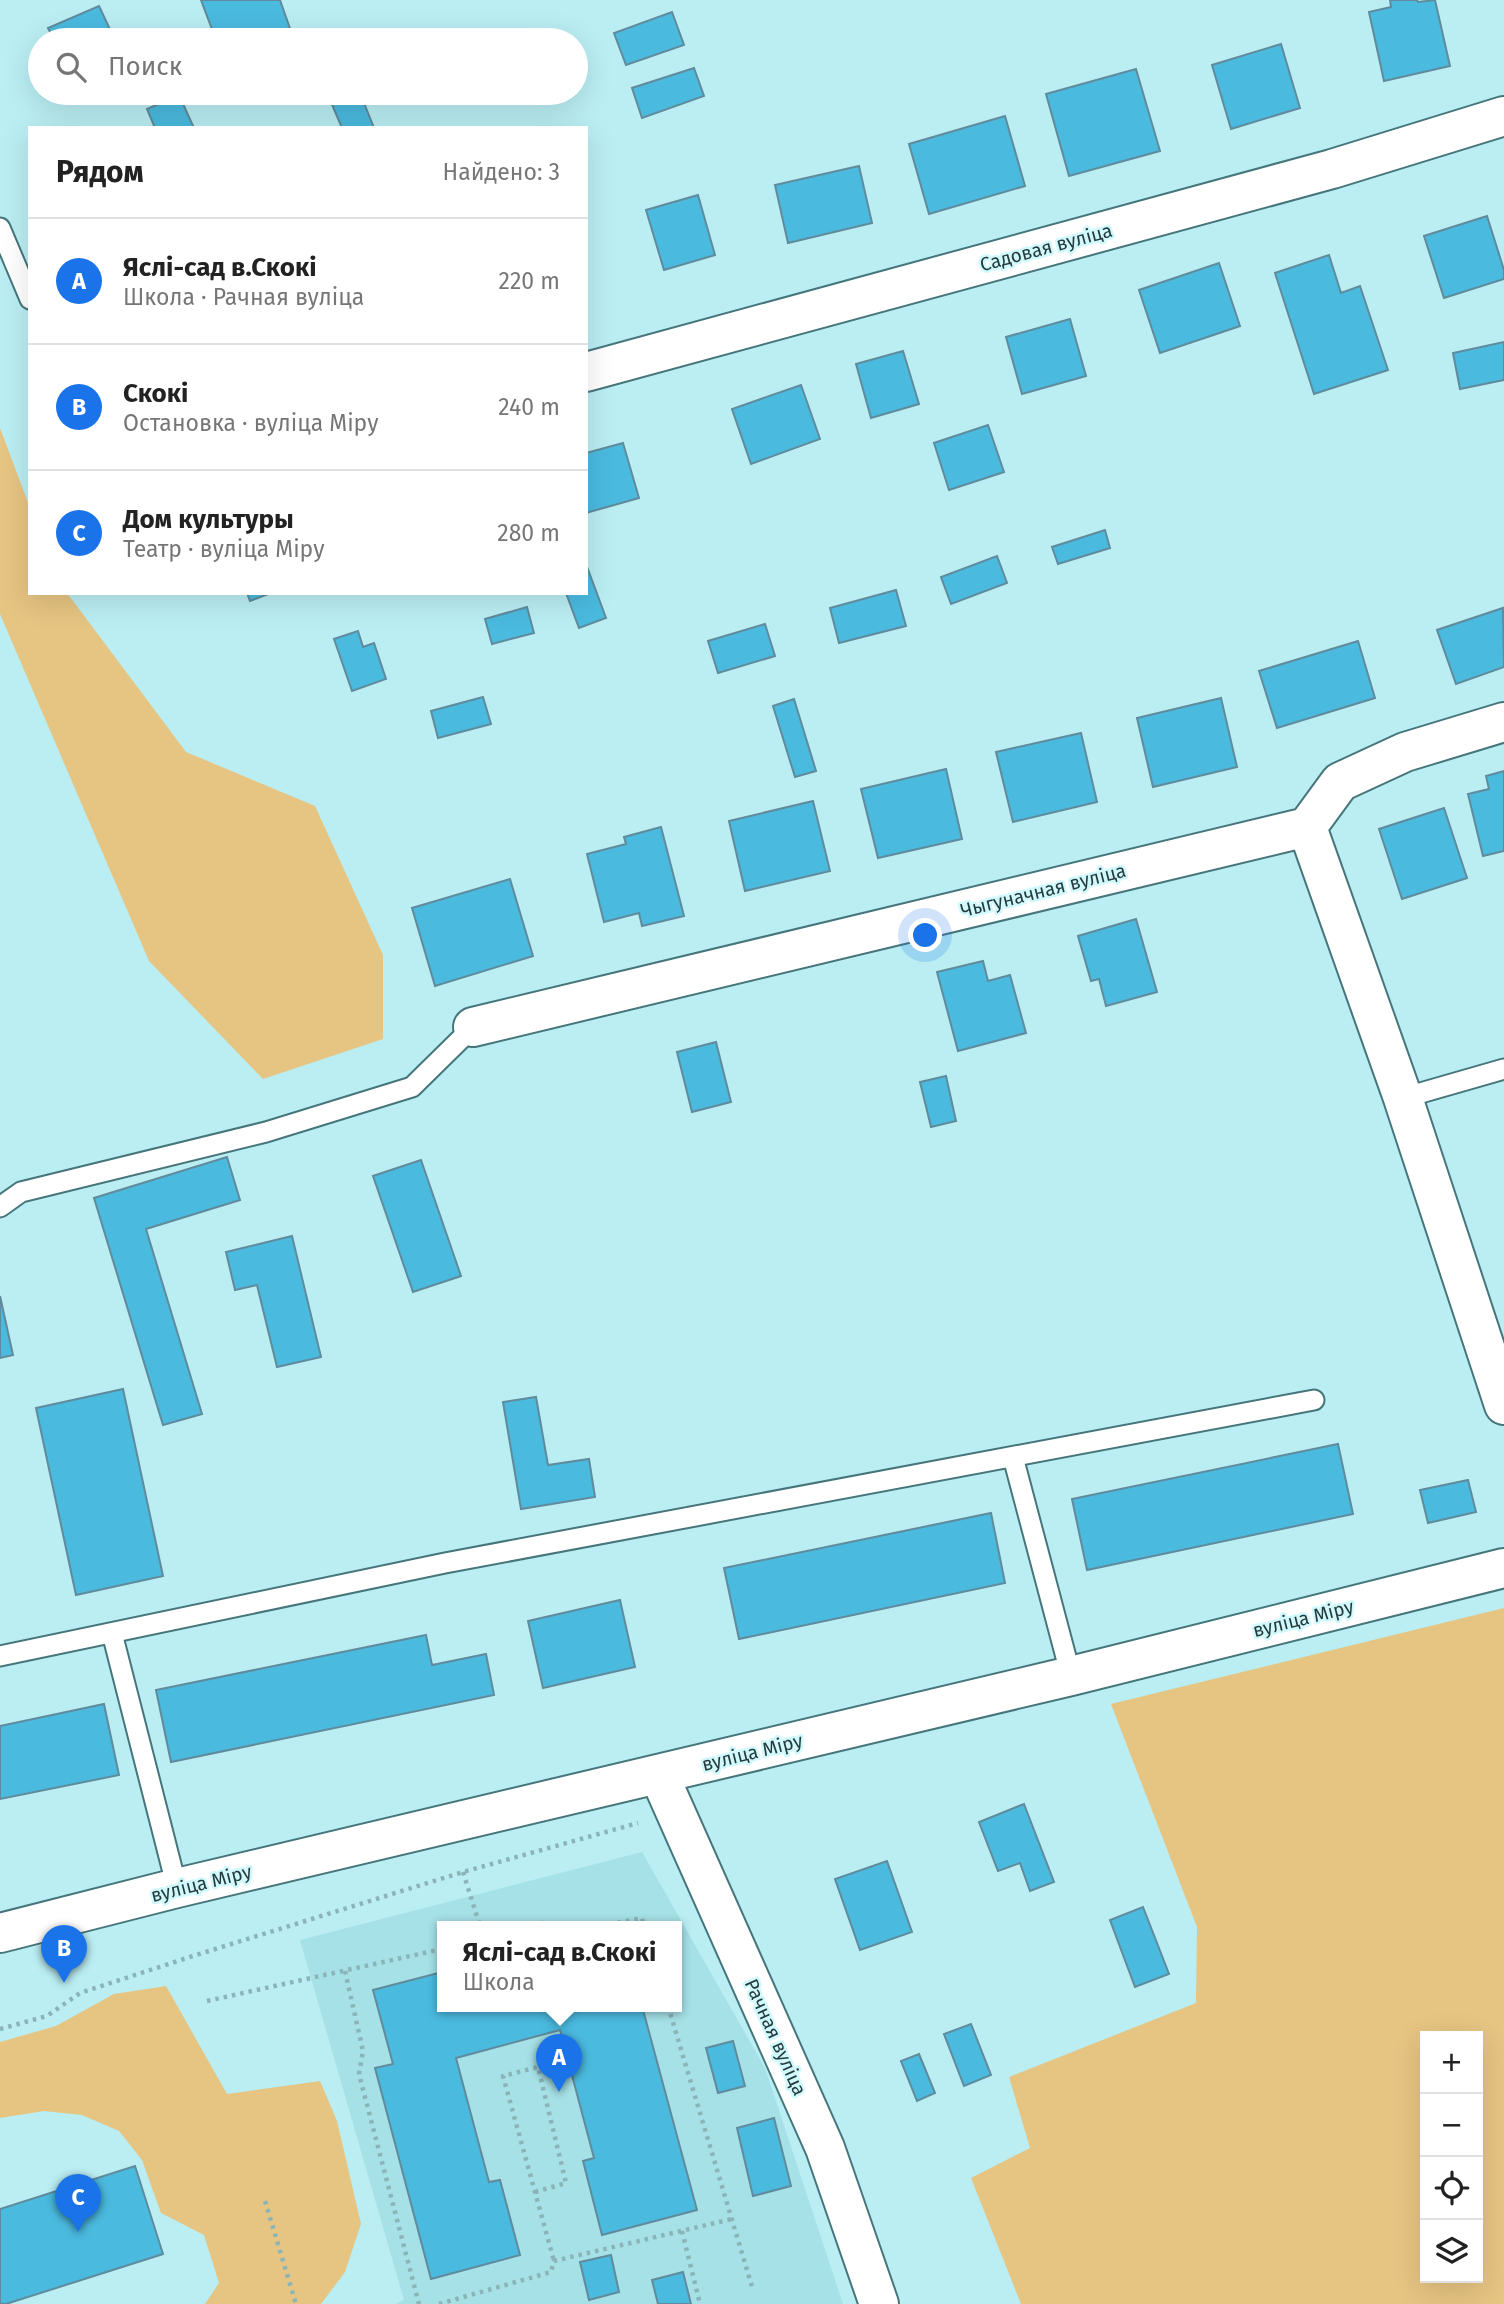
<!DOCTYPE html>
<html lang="ru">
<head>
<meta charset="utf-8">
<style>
  :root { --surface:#fff; --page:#f2f2f2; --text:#222; --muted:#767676; --line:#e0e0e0; --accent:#1a73e8 }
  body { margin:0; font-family:"Fira Sans",sans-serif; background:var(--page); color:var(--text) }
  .controls { position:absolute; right:21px; bottom:21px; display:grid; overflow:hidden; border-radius:0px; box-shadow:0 7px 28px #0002 }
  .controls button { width:63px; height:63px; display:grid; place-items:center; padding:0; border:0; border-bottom:2px solid var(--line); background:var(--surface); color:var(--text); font:35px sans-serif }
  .you { position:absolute; left:926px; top:936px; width:24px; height:24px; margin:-18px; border:5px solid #fff; border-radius:50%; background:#1a73e8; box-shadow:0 0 0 10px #1a73e833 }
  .badge { display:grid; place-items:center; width:46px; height:46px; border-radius:50%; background:var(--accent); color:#fff; font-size:23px; font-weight:700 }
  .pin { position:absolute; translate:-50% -58px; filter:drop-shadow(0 2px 4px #0008) }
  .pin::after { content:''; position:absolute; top:37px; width:24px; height:21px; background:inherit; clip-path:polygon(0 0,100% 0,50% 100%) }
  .popup { position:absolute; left:437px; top:1921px; width:245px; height:91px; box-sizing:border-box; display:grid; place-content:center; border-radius:0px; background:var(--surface); filter:drop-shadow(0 2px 5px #0005); font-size:23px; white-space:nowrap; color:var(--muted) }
  .popup b { font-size:26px; color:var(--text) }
  .popup::after { content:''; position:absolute; left:50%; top:100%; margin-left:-14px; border:14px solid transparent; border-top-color:var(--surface) }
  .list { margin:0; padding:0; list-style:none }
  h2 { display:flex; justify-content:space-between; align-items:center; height:91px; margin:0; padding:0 28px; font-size:30px }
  h2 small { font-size:23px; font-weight:400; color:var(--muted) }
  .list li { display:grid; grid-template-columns:46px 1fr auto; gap:21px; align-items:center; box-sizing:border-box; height:126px; padding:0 28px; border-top:2px solid var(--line) }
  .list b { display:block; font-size:26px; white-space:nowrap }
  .list p { margin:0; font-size:23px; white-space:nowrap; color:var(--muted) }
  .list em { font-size:23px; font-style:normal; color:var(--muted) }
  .icon { flex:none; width:38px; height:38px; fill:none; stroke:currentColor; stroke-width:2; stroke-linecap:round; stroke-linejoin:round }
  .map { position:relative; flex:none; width:1504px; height:2304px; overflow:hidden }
  .search { position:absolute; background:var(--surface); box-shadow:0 7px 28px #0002; left:28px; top:28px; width:560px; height:77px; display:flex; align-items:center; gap:18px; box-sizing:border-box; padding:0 24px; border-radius:38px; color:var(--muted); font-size:26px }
  .panel { position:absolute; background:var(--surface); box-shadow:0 7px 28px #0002; left:28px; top:126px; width:560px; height:469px; border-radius:0px }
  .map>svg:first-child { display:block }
  .built { fill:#a5e1e7; fill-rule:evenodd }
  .green { fill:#e6c482; fill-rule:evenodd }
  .building { fill:#4abadf; stroke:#608b9c; stroke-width:2 }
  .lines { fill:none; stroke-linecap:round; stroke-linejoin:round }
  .lane-casing { stroke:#46767b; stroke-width:23 }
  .street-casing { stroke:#46767b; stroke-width:42 }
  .secondary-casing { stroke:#46767b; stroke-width:42 }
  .path { stroke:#8bb4b8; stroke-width:4.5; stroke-dasharray:3.5 5; stroke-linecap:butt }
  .lane { stroke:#fff; stroke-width:19 }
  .street { stroke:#fff; stroke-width:38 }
  .secondary { stroke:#fff; stroke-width:38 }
  .labels { text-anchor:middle; stroke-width:5; stroke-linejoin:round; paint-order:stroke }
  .street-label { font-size:19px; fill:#263a3c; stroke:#d0f9fd }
</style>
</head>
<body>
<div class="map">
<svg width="1504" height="2304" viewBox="0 0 1504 2304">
  <rect width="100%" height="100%" fill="#baeef3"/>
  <path class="built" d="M642,1852L765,2068L843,2304H395L404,2300L300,1940ZM442,1926H676V2006H442Z"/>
  <path class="green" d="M0,428L30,508V593H67L186,752L315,806L383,955V1039L263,1079L149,961L0,614Z
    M1504,1608V2304H1021L971,2178L1030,2148L1009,2077L1196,2003L1197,1927L1111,1704ZM1425,2036H1478V2278H1425Z
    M166,1986L227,2094L320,2081L337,2121L361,2224L345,2272L321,2304H205L219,2283L204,2235L161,2213L142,2160L119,2131L82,2115L44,2111L0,2118V2042L56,2026L114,1994Z"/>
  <path class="building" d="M201,0H280L294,40H216Z
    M1390,0H1417L1418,2L1435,0L1450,66L1384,81L1369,12L1391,7Z
    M99,6L115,40H54L48,28Z
    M672,12L684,45L626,65L614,33Z
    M1281,44L1300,108L1231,129L1212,65Z
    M694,68L704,96L642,118L632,88Z
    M1136,69L1160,151L1069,176L1046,94Z
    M327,93H360L374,128H342Z
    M179,95L194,128H155L147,109Z
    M1005,116L1025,186L929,214L909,144Z
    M859,166L872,223L788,243L775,185Z
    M698,195L715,255L664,270L646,210Z
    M1487,216L1504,270V279L1444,298L1424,236Z
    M1329,255L1341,293L1360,286L1388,370L1314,394L1275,273Z
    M1219,263L1240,326L1160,353L1139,290Z
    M1070,319L1086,376L1022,394L1006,337Z
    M1504,342V380L1460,389L1453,353Z
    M903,351L919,404L871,418L856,364Z
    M801,385L820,439L751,464L732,409Z
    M988,425L1004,472L949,490L934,443Z
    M623,443L639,498L586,513V453Z
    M1105,530L1110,548L1058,564L1052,547Z
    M997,556L1007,583L951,604L941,577Z
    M586,564L606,618L579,628L566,593H586Z
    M896,590L906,626L839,643L830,608Z
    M247,593H271L250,601Z
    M527,607L534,633L492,644L485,619Z
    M1503,608L1504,667L1456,684L1437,630Z
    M765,624L775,656L718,673L708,641Z
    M358,631L363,647L374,643L386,679L352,691L334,639Z
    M1358,641L1375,698L1277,728L1259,671Z
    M483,697L491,724L438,738L431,711Z
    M1221,698L1237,767L1153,787L1137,718Z
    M794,699L816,771L795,777L773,706Z
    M1081,733L1097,802L1013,822L996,752Z
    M946,769L962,839L878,858L861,789Z
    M1504,771V851L1483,856L1468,794L1489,789L1486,776Z
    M813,801L830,871L745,891L729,821Z
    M1444,808L1467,878L1402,899L1379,829Z
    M661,827L684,916L642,926L639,913L604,922L587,854L626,844L624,837Z
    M510,879L533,956L435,986L412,908Z
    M1136,919L1157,992L1106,1006L1099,979L1091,981L1078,936Z
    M983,961L988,981L1010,975L1026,1033L958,1051L937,972Z
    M716,1042L731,1102L692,1112L677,1052Z
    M946,1076L956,1121L931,1127L920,1082Z
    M227,1157L240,1200L146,1229L202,1414L163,1425L94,1198Z
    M421,1160L461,1276L413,1292L373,1176Z
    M292,1236L321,1357L277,1367L257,1285L235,1290L226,1252Z
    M0,1296L13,1355L0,1358Z
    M123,1389L163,1576L76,1595L36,1408Z
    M536,1397L548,1465L589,1459L595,1497L521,1509L503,1402Z
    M1338,1444L1353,1514L1087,1570L1072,1499Z
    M1468,1480L1476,1512L1428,1523L1420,1490Z
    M991,1513L1005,1583L739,1639L724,1568Z
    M620,1600L635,1667L543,1688L528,1621Z
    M426,1635L432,1665L486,1654L494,1695L171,1762L156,1690Z
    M104,1704L119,1775L0,1799V1726Z
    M1024,1804L1054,1882L1030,1891L1020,1863L998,1871L979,1822Z
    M887,1861L912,1932L860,1950L835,1879Z
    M1143,1907L1169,1974L1135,1987L1110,1920Z
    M442,1972V2006H642L697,2210L602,2235L583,2161L594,2158L560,2030L456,2058L489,2182L500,2180L520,2255L431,2279L375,2068L393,2064L373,1990Z
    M971,2024L991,2075L964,2086L944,2034Z
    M733,2041L745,2086L718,2093L706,2048Z
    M919,2054L935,2093L917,2101L901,2061Z
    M774,2118L791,2186L753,2196L737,2128Z
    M135,2166L163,2254L6,2304H0V2209Z
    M611,2255L619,2292L589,2300L580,2262Z
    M683,2272L691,2304H658L652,2280Z"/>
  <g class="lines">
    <defs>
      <path id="lane" d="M0,228L30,299
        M1403,1098L1504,1069
        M0,1207L21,1192L266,1132L412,1087L473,1027
        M1013,1457L1071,1676
        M112,1633L177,1888
        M0,1656L445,1563L1314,1400"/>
      <path id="street" d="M586,372L1332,169L1504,116
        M1307,827L1403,1098L1504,1405
        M473,1027L1307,827L1340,782L1405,752L1504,722
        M659,1775L825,2148L879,2304"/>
      <path id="secondary" d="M0,1933L177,1888L1071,1676L1504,1568"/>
    </defs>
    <use href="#lane" class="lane-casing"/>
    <use href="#street" class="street-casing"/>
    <use href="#secondary" class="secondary-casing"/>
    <path class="path" d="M463,1872L480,1926
      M532,1926L543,1923L571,1926
      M601,1926L642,1918L644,1926
      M345,1971L363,2051L359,2074L419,2304
      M207,2001L442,1949
      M668,2006L753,2290
      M0,2029L47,2016L80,1993L196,1955L463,1872L638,1823
      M535,2192L566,2183L538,2067L503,2076L554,2261
      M265,2201L296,2304
      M682,2231L700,2304
      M439,2304L551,2272L554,2261L732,2219"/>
    <use href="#lane" class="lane"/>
    <use href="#street" class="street"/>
    <use href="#secondary" class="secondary"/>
  </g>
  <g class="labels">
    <g class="street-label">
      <text transform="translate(1046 247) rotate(-15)" y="7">Садовая вуліца</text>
      <text transform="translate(1043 890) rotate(-14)" y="7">Чыгуначная вуліца</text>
      <text transform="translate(1303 1618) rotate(-14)" y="7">вуліца Міру</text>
      <text transform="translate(752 1752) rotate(-14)" y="7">вуліца Міру</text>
      <text transform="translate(201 1883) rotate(-14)" y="7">вуліца Міру</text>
      <text transform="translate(776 2037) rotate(66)" y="7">Рачная вуліца</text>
    </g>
  </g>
</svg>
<div class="controls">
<button>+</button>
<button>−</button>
<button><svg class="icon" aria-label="locate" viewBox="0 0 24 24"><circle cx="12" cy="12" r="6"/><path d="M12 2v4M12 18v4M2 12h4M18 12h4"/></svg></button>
<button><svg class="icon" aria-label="layers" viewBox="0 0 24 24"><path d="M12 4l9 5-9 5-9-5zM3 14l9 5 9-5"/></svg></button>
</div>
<div class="you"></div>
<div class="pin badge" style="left:559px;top:2092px">A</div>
<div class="popup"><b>Яслі-сад в.Скокі</b>Школа</div>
<div class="pin badge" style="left:64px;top:1983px">B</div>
<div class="pin badge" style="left:78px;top:2232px">C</div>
<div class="search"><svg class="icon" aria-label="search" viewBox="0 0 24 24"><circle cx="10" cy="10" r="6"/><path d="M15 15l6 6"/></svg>Поиск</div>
<section class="panel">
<h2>Рядом<small>Найдено: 3</small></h2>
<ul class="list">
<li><span class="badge">A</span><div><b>Яслі-сад в.Скокі</b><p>Школа · Рачная вуліца</p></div><em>220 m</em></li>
<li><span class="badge">B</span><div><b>Скокі</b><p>Остановка · вуліца Міру</p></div><em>240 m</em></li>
<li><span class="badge">C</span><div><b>Дом культуры</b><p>Театр · вуліца Міру</p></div><em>280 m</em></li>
</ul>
</section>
</div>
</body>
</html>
